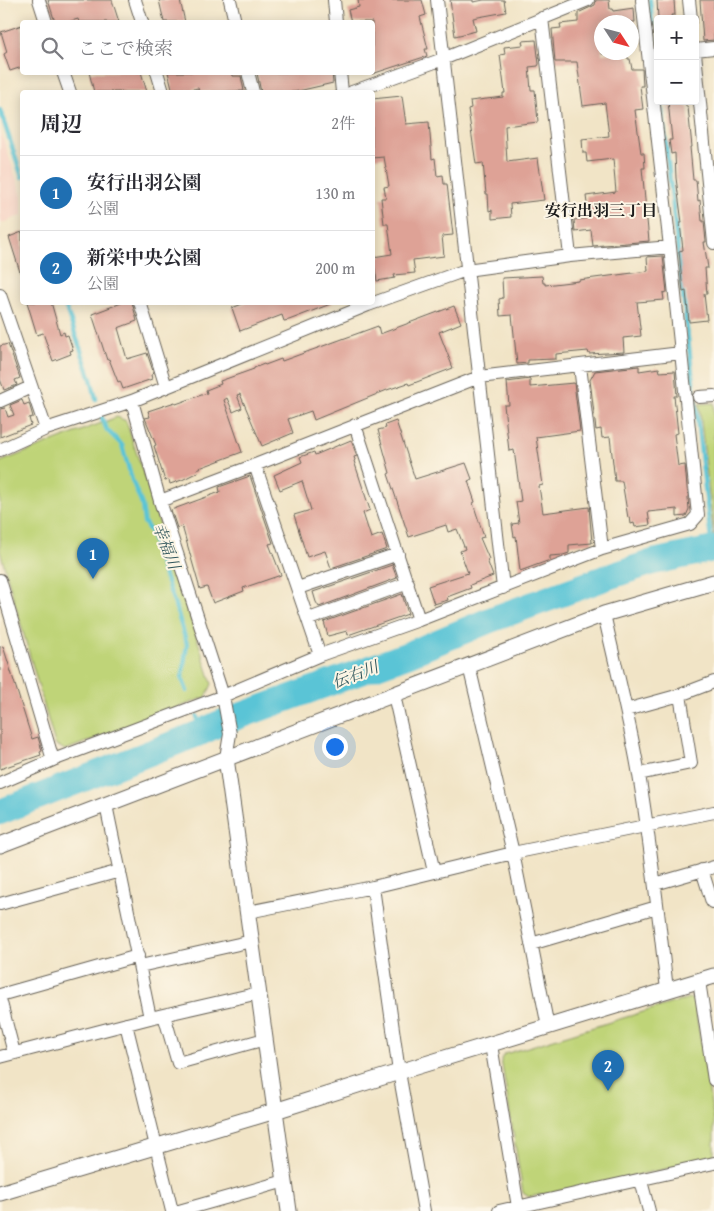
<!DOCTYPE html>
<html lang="ja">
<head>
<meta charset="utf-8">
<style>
  :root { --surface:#fff; --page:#f7f7f7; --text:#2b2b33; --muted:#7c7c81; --line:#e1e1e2; --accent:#1f6fb2 }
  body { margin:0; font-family:"Gentium Book Plus","Noto Serif JP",serif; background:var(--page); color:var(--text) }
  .controls { position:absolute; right:15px; top:15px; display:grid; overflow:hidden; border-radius:5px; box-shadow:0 2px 12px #0003 }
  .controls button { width:45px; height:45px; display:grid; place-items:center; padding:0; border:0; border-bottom:1px solid var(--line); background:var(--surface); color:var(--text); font:25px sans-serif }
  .compass { position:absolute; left:594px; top:15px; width:45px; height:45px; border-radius:50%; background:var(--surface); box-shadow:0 2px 12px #0003; rotate:126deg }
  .you { position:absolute; left:334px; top:746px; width:18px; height:18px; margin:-12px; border:4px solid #fff; border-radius:50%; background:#1a73e8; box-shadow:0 0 0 8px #1a73e833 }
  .badge { display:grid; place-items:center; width:32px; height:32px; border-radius:50%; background:var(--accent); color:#fff; font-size:16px; font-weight:700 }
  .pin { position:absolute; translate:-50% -41px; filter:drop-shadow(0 1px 2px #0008) }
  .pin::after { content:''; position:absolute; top:26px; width:18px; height:15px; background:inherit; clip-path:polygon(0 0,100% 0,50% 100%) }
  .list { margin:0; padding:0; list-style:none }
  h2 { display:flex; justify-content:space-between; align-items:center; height:65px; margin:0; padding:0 20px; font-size:21px }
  h2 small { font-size:16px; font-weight:400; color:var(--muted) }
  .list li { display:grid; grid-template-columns:32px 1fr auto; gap:15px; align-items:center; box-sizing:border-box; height:75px; padding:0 20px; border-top:1px solid var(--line) }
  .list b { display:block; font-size:19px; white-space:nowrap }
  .list p { margin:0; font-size:16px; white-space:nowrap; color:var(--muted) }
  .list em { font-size:16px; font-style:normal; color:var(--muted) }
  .icon { flex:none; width:28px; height:28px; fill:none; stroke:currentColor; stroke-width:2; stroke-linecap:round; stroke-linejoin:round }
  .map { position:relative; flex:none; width:714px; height:1211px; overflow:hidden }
  .search { position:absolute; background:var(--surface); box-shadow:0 2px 12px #0003; left:20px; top:20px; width:355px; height:55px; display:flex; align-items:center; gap:12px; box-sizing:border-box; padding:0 18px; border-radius:5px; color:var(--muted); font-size:19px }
  .panel { position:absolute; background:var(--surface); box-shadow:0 2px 12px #0003; left:20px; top:90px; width:355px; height:215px; border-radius:5px }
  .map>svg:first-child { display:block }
  .built { fill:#f6d2c3 }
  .green { fill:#bfd478; stroke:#6e784a }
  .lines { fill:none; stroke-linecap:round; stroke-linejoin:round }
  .stream { stroke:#5ac4d6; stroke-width:4.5 }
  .river { stroke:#5ac4d6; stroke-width:26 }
  .building { fill:#dea296 }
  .minor-casing { stroke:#676258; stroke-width:14 }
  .tertiary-casing { stroke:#676258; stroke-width:17 }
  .minor { stroke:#fff; stroke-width:12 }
  .tertiary { stroke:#fff; stroke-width:15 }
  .labels { text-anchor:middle; stroke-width:4; stroke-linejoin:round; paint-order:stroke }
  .neighbourhood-label { font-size:16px; font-weight:bold; fill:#1c1c1c; stroke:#fcf5e5 }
  .water-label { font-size:16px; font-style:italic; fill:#32575d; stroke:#fcf5e5 }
</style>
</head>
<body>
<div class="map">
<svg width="714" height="1211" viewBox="0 0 714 1211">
  <rect width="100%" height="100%" fill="#fcf5e5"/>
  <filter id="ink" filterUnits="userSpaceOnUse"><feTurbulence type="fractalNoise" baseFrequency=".02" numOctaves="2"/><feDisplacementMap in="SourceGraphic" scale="10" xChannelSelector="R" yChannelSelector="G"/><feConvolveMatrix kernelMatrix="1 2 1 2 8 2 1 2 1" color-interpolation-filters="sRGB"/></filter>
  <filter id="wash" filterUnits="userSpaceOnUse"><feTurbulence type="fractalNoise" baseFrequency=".0096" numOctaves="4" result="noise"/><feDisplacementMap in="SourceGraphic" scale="20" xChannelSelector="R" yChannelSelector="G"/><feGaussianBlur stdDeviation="1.12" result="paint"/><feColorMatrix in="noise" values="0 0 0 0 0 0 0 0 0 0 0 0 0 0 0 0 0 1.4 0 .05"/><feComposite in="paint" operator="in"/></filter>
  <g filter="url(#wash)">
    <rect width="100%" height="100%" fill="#f1e4c6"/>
    <path class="built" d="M0,129L22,196V215L0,224Z"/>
    <path class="green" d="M714,403V537L699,404Z
      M117,417L126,421L212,684L206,697L65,750L55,744L0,551V462Z
      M689,998L694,1001L714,1122V1159L529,1197L523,1193L501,1059L505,1054Z"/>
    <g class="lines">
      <path class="stream" d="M650,0L654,41
        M657,61L658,71
        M661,101L712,549
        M0,110L22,177
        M64,302L91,379L96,399
        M101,416L107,430L122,445L132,480L142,505L144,522L152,534L155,549L175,605L187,644L182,678L187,691
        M197,716L200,733"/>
      <path class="river" d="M0,812L200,733L218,724L409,654L490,620L602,579L653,562L714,549"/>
    </g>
    <g id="blocks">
      <path class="building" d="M48,0H112L119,22H79L78,19L68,22H55Z
        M159,0H180L185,22H164Z
        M358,0H422L426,15L420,17L428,49H425L427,56L372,74V22H351L348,10L359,7Z
        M450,0H473V2L484,0H504L506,12L473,18L476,31L455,36Z
        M596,0H609L610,9H612L613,11L634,8L635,22H602V54L627,52L628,59H630L632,69H642L643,86H640L643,109L635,110L641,153H644L645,168H642L649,241L593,246L591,230L575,232L574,220L589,218L586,196L616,192L613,159L587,162L586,153H583L582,139L609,136L605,103L583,106L577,62H555L552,29L561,28L560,24L578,22V13L591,7L595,5Z
        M657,0H674L675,15H671L672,19H658Z
        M700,0H714V40L703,41Z
        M22,25V67L10,71L4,54L7,52L1,32Z
        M536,40L539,64L538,66L529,67L531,90H535L538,122L505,126L507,162L538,158L544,200L510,204L511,217L492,219V210L489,211L488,194H486L483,163L476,164L468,109L471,108L470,101L503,97V93H505L500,55L505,54L504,47L523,45L522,41Z
        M89,72H141L147,92H94Z
        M168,72H231L232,76H241L244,91L199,92L198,88L180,92H173Z
        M332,72L333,83L294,92H261L257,73Z
        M402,96L406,124L429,122L432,159L435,158L437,176L443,175L444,184H447L453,235L442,236L444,256L413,260L415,273L394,275L395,278L377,281L373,257L392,254L388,224H384L381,198H386L384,187L389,186L384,157L372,158V99Z
        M668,101H686V107H688L692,147H690L693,180H696L698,201L700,200L702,221H704L706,242H704L708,268H705L707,294H704L707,320L689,322L686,291L683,292L679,251L683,250L680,223H682L676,178L675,153L671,154L669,140H672Z
        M22,232V272H20L9,237Z
        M663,256L667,292L663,293L664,300L637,302L641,336L623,338L624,352L589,354L588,351L556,354V359L528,360V363L517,364L512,315L500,316L499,299L503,298L502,278L542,276L543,283H545V285L579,281V280L648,271L647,257Z
        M27,302H51L60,334L64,332L65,336L68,335L73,350L70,351L71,354L53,361L43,333L37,335Z
        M124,302H132L137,321L118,328L127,359L147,353L154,374L151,375L152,379L123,389L120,381L118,382L109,359L107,360L92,314Z
        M247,302H333V303L289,320L284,321L282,315L240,331L232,308Z
        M454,306L461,323L439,332L453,368L409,385L408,383L387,390L314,420L311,411L288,419L293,433L262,446L240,394L237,395L242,408L233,412L227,398L224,400L242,452L197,469L198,472L182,480L170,484L169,480L165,481L154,446L156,445L145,418L150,417L148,411L175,402L176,404L207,393L206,390L221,384L220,381L254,369V368L264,364L265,365L281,359L282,361L378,326L380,334Z
        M8,344L20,378L15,380L17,385L4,390L0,379V346Z
        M639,366V371L659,368L660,372L675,371L677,396H674L678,433L674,434L678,466L685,465L689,509L686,516L677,517V509L648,512L650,525L635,527L634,523L631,524L630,517L628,518L622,481H615L610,437L602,438L601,429L596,430L590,380L595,371Z
        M530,379V387L574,383L580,431L536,437L543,485L539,486L543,513L589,507L592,543L569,545V553L563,555L550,556V560L520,571L516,536L514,537L512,524L519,523L516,502L521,501L514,450L509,451L504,405H509L507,382Z
        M22,400L24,405L29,403L33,417L29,418L31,425L0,437V409L5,408L8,417L14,415L10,405Z
        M396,421L415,479L466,463L472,479L468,481L475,502L473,503L484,537L480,538L489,559L487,560L493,576L470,585L471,588L447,597L448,600L434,604L428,586L468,573L460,551L465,549L457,529L448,532L446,525L409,537L388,474L390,473L378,430L386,428L385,425Z
        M351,440L357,456L354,457L355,460L354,461L370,510L363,513L371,538L382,534L387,549L331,568L325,551L307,557L294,515L311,510L302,481L280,490L274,475L302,462L300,457L314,452L315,455Z
        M250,476L273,543L269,544L281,575L243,588L244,591L213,603L207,587L200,589L182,526L177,528L171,510L220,492L219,487Z
        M392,565L397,578L319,607L316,602L313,592Z
        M402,594L408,614L348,635L347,631L328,636L324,622Z
        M3,646L32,739L38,737L42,751L40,752L41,755L0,769V647Z"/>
    </g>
  </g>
  <g filter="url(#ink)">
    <use href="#blocks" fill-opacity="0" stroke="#676258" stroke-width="1"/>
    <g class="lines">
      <defs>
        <path id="minor" d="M39,0L46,22
          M135,0L142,22
          M230,0L235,22
          M334,0L336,22
          M437,0L503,588
          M689,0L691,19
          M542,18L570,256
          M695,50L714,48
          M695,53L714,243
          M63,72L70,92
          M157,72L163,92
          M248,72L253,92
          M340,72L342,92
          M352,92L443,59L588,0
          M0,295L46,429
          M140,302L166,387
          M580,366L602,549
          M699,397L714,396
          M0,401L31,387
          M132,401L160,501L223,696L230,734L226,758
          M355,425L419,620
          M0,450L46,429L132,401L368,305L466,270L570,256L670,247
          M255,465L320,655
          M160,501L255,465L479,377L681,353
          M0,580L53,760
          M298,588L398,554
          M604,614C616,668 630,721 639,775C651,846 659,918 667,990
          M309,619L408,583
          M469,666L513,853L548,1027
          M394,695L434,872
          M626,710L680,695L714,682
          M639,774L691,763L680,695
          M0,783L53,760L223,696L320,655L419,620L602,549L690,524L698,515L670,247L642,0
          M106,805L150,1018
          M702,870L712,902L714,901
          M655,884L714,867
          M373,887L399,1072L424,1211
          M0,904L120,871
          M248,912L373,887L513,853L714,812
          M531,944L657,907
          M140,966L252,941
          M699,981L714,1080
          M0,995L138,956
          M0,999L14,1053
          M164,1015L178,1063L265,1039
          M126,1024L172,1211
          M491,1045L518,1207
          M0,1057L150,1018L259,993
          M641,1181L649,1211
          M179,1211L285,1181
          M499,1211L714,1163"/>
        <path id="tertiary" d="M226,758L289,1211
          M0,845L604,614L714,582
          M0,1193L275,1111L399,1072L714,976"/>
      </defs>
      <use href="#minor" class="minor-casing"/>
      <use href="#tertiary" class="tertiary-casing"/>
      <use href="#minor" class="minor"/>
      <use href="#tertiary" class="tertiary"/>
    </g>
  </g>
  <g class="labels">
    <g class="neighbourhood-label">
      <text x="601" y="216">安行出羽三丁目</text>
    </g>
    <g class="water-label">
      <text transform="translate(167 546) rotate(69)" y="6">幸福川</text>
      <text transform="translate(355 674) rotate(-21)" y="6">伝右川</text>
    </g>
  </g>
</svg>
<div class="controls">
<button>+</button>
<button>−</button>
</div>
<svg class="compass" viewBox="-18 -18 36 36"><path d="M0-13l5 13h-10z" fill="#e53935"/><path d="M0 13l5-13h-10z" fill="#7c7c81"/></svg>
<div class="you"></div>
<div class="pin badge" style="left:93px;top:579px">1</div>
<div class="pin badge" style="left:608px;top:1091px">2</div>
<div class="search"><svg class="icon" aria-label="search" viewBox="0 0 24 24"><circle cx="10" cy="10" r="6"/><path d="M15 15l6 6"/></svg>ここで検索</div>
<section class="panel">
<h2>周辺<small>2件</small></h2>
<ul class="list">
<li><span class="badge">1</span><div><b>安行出羽公園</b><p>公園</p></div><em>130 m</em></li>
<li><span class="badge">2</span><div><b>新栄中央公園</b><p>公園</p></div><em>200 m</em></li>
</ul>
</section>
</div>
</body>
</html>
